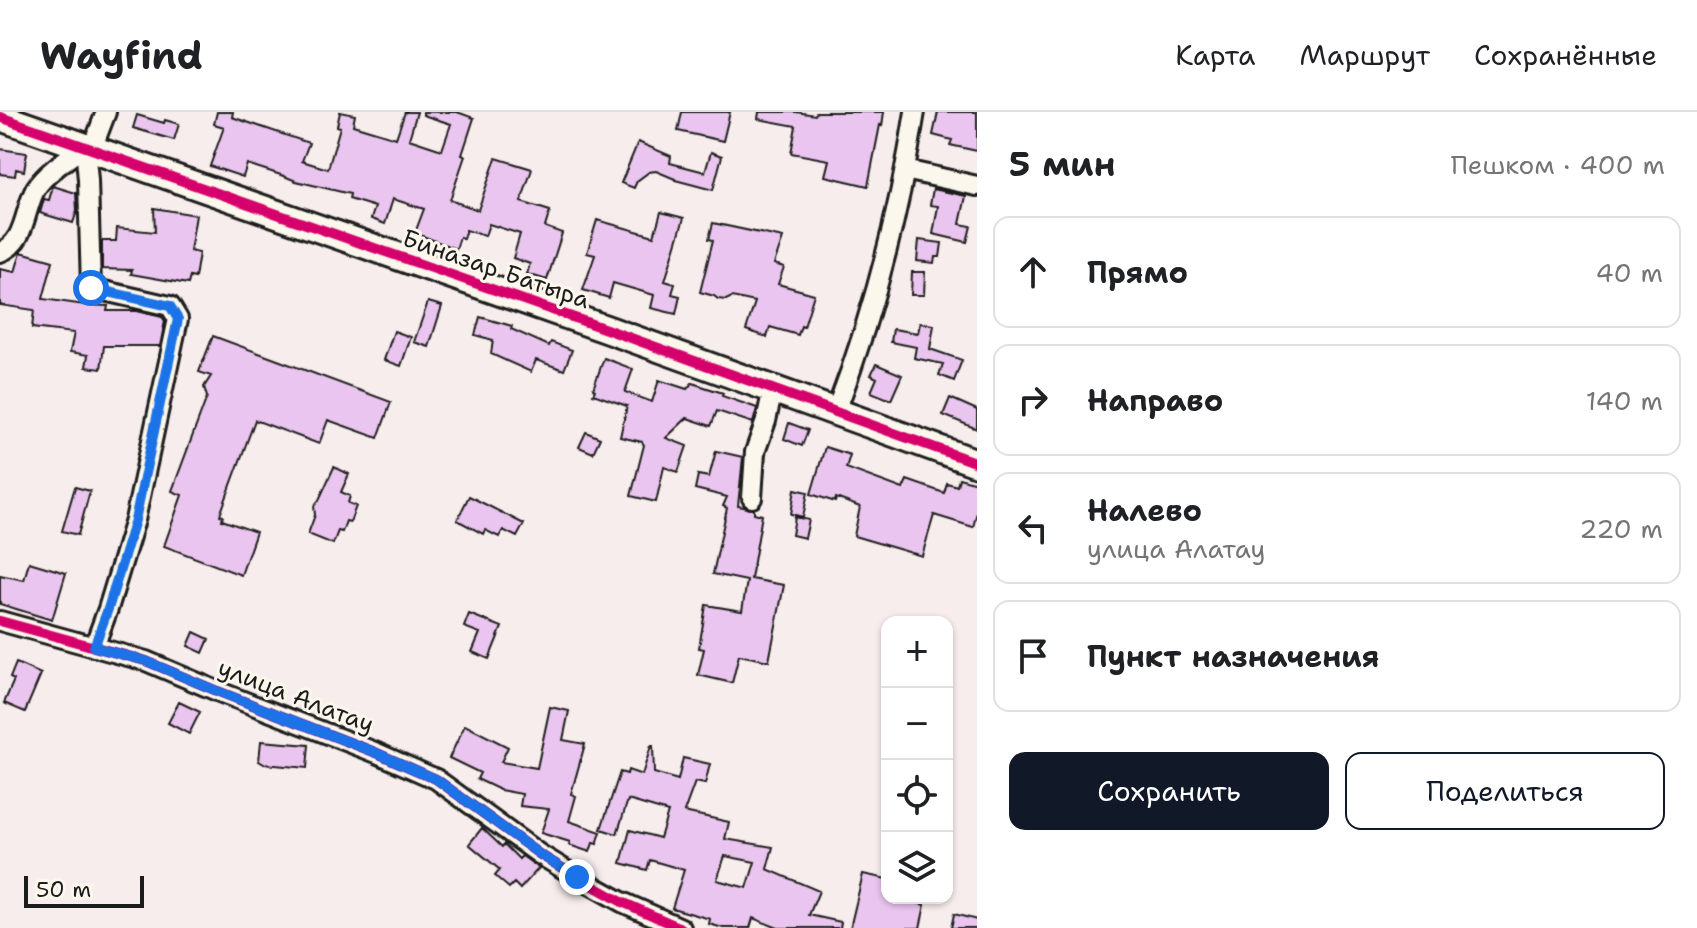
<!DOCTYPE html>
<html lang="ru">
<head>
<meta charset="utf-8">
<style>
  :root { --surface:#fff; --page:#f2f2f2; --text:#202124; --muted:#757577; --line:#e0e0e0; --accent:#111827 }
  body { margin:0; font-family:"Shantell Sans",sans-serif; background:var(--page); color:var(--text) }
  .controls { position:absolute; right:24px; bottom:24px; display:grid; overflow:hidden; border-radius:16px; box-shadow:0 2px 6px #0004 }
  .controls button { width:72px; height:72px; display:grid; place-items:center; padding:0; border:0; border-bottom:2px solid var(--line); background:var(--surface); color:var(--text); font:40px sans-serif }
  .scale { position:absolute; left:24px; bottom:20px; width:120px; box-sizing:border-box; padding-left:8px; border:4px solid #1c1c1c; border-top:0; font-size:22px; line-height:28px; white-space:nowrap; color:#1c1c1c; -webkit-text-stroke:6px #fbf7ec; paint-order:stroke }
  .stop { position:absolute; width:24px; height:24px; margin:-18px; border:6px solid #1a73e8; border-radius:50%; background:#fff }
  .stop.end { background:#1a73e8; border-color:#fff; box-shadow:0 2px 8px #0008 }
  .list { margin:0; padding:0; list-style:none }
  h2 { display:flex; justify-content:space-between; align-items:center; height:104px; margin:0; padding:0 32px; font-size:34px }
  h2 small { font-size:26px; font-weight:400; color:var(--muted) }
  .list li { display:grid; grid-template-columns:52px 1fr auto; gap:24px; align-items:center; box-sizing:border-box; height:112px; margin:0 16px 16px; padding:0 16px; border:2px solid var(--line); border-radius:16px }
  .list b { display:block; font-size:30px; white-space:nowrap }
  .list p { margin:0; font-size:26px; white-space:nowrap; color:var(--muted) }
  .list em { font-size:26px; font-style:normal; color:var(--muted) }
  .actions { display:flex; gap:16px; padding:24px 32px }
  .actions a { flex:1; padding:18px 0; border:2px solid var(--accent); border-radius:16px; text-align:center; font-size:28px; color:var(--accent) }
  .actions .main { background:var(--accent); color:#fff }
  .icon { flex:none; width:44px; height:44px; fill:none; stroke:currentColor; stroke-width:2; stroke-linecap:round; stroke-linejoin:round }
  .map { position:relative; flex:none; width:977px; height:816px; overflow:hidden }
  header { display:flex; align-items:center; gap:48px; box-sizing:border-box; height:112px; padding:0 40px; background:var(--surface); border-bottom:2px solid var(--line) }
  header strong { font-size:38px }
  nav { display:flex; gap:44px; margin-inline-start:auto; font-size:28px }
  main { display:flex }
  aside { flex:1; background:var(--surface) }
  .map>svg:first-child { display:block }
  .building { fill:#eac5ef; stroke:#1c1c1c; stroke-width:2; fill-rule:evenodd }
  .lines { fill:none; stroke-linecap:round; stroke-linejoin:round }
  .street-casing { stroke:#1c1c1c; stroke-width:24 }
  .secondary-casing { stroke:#1c1c1c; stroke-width:32 }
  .street { stroke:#fbf7ec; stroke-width:18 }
  .secondary { stroke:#fbf7ec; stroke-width:26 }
  .cycleway-casing { stroke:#fbf7ec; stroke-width:15 }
  .cycleway { stroke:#d6006c; stroke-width:10 }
  .route { stroke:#1a73e8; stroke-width:10 }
  .labels { text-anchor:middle; stroke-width:6; stroke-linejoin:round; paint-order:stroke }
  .street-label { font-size:24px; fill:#1c1c1c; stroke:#fbf7ec }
</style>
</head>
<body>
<header>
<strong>Wayfind</strong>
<nav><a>Карта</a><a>Маршрут</a><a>Сохранённые</a></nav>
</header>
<main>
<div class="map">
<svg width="977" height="816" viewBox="0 0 977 816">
  <rect width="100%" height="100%" fill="#f8eded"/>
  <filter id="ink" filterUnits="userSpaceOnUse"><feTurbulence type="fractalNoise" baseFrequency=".0125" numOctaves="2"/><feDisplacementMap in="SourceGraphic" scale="16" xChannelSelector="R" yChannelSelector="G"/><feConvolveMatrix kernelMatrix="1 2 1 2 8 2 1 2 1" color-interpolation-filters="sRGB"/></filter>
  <g filter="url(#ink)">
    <path class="building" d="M217,0H233L232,5L309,31L302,49L328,57L340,15L337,14L340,0L355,3L353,13L396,26L405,0H417L409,27L442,38L451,12L423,3V0H457L474,6L462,43L465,44L450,88L478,98L496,46L532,57L521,90L550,99L545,115L562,121L547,168L527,162L530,152L513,146L520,122L489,112L485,124L466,118L463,127L460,125L456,137L415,121L424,97L393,87L385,112L371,107L375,95L349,87L350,82L296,69L284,64L247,52L243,65L210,54L224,15L214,12Z
      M682,0H730L723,29L678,19Z
      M759,0H796L815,3L816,0H884L882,14L880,13L868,74L825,64L829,48L791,41L796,14L758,7Z
      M938,0H977V39L950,33L952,28L933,23Z
      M137,3L164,11L165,8L179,12L174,28L133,16Z
      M638,30L671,44L670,51L705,60L711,40L722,44L713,78L675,68V67L656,59L649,60L637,69L634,76L621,71Z
      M0,37L27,41L24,59L16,57L15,64L0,62Z
      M53,74L76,81L77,99L73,111L40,101L44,87L49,88Z
      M933,77L966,84L960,112L971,114L967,130L933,122L938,94L930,93Z
      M154,96L196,103L190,139L199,141L195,166L190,165L188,172L131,162L132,158L102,157V129H116L117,116L155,120Z
      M661,100L684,106L665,169L675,172L672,182L680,184L676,202L651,196L654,183L613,171L609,186L583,178L595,143L587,141L597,108L654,124Z
      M713,111L783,126L774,152L784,155L778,172L814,182L804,215L801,214L798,223L770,215L767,225L746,218L755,190L732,185L726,188L718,187L714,184L700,180L713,128L709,127Z
      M919,128L942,131L940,145H935L934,151L917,149Z
      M21,140L53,149L43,187L85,193L108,194L107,199H137L162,205L165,209L160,234H104L101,257L86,255L88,243L70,240L74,221L32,216L34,198L0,193V157L15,160Z
      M912,160H925L924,183H911Z
      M428,190L442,194L429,235L414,230Z
      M480,205L512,214L511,217L549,234L551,230L572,238L564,258L536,248L531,260L491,242L493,228L475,223Z
      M920,211L934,213L930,237L962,248L954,269L939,263L943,252L914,246L916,235L891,230L893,217L918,221Z
      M394,219L411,225L401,254L384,248Z
      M213,224L391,290L378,326L328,308L319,332L255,308L220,403L223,404L222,408L256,420L241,463L164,434L182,383L172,379L207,285L204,275L211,264L199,260Z
      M604,246L633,257L625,280L652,290L659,268L687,277L692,271L723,281L722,284L757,296L753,311L717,299L711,314L687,306L666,326L687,334L678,360L664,355L656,390L631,384L644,333L642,330L620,325L627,294L593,282L595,278L593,277Z
      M876,252L902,263L891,288L871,280L877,266L871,263Z
      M950,286L977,298V317L943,303Z
      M789,311L808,318L802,334L784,327Z
      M586,320L600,326L593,341L579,335Z
      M825,335L850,343L846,356L903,377L907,368L944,381L947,371L957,374L959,366L977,371V400L973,415L934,403L922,444L854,424L860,395L836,386L835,390L811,382Z
      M716,339L743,345L738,394L754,397V401L762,403L751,467L784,473L769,549L739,543L732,571L698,563L704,537L699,536L706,493L742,499L747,469L713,462L727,396L723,394L727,385L695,377L698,363L709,365Z
      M334,355L349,362L341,380L350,384L348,391L356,394L350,410L346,409L342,420L338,419L333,432L308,422L315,403L314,394L319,388Z
      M75,375L90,379L78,423L62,419Z
      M795,377L808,380L803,405L791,402Z
      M469,384L524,412L517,425L503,418L499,425L485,418L483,422L457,408Z
      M795,405L809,408L805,426L792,423Z
      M29,450L66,461L52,508L0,492V463L24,468Z
      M469,502L502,515L489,547L472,540L480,521L464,515Z
      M194,520L209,527L203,541L188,534Z
      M16,551L41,562L25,600L4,591L14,568L10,566Z
      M179,590L200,600L189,622L168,611Z
      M550,595L569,599L563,628L585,632L571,682L576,684L569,709L601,720L597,732L593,731L590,740L569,733L570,730L541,721L549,697L520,694L522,682L500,678L477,667L480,661L449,646L465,613L508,635L501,650L537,656Z
      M261,629L309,633L307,656L264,652L259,649Z
      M651,634H653L654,661L678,668L683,646L710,652L705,672L695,670L684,700L729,710L725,727L773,735L767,757L819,779L809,803L841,810L840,816H778L753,806L750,816H723L709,812L710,807L672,796L684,758L650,748L647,758L621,751L630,718L660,726L668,700L628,688L617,722L601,717L620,660L627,662L628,658L642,663ZM725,744L755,750L747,776L717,768Z
      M482,716L502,735L504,732L519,747L522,744L539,756L520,777L514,771L509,776L495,764L500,758L469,732Z
      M863,762L887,767V786H910L909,789L925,793L920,816H850Z
      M954,802L977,808V816H951Z"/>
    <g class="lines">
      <defs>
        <path id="street" d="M85,34L88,68L91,176L170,194L178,207L135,408L108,497L94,535
          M92,37L106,0
          M905,58L977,74
          M0,140C26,131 24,97 36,76C45,61 70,45 85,34
          M836,299C873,202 899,102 915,0
          M752,386L755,340L766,309L773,277
          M0,509L146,549L217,579L377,641L436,667L539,742L577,765L622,790L681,816"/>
        <path id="secondary" d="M0,5L606,217L977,351"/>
      </defs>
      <use href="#street" class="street-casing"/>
      <use href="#secondary" class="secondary-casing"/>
      <use href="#street" class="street"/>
      <use href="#secondary" class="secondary"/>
      <defs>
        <path id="cycleway" d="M0,5L606,217L977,351
          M0,509L146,549L217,579L377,641L436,667L539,742L577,765L622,790L681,816"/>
      </defs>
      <use href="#cycleway" class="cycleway-casing"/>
      <use href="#cycleway" class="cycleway"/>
    </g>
  </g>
  <g class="lines" filter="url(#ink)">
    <path class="route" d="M91,176L170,194L178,207L135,408L108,497L94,535L146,549L217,579L377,641L436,667L539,742L577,765"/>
  </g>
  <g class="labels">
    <g class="street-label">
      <text transform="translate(496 157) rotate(19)" y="8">Биназар Батыра</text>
      <text transform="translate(296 584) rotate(21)" y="8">улица Алатау</text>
    </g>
  </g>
</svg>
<div class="controls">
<button>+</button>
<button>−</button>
<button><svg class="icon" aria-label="locate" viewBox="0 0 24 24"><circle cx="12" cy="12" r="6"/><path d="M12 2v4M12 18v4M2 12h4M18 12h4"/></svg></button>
<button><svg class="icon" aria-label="layers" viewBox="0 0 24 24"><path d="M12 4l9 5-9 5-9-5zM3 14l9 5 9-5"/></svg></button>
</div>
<div class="scale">50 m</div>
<div class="stop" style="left:91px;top:176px"></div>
<div class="stop end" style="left:577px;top:765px"></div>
</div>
<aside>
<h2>5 мин<small>Пешком · 400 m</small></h2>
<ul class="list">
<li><svg class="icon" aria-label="ahead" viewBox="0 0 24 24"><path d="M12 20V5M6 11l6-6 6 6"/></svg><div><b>Прямо</b></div><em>40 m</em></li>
<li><svg class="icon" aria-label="right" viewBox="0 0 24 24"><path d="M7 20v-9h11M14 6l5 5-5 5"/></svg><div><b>Направо</b></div><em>140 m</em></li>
<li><svg class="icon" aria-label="left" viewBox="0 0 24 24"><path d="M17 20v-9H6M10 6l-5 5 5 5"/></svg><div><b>Налево</b><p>улица Алатау</p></div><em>220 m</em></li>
<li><svg class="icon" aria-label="arrive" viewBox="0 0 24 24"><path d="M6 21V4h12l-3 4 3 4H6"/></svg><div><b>Пункт назначения</b></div></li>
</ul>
<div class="actions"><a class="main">Сохранить</a><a>Поделиться</a></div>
</aside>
</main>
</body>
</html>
